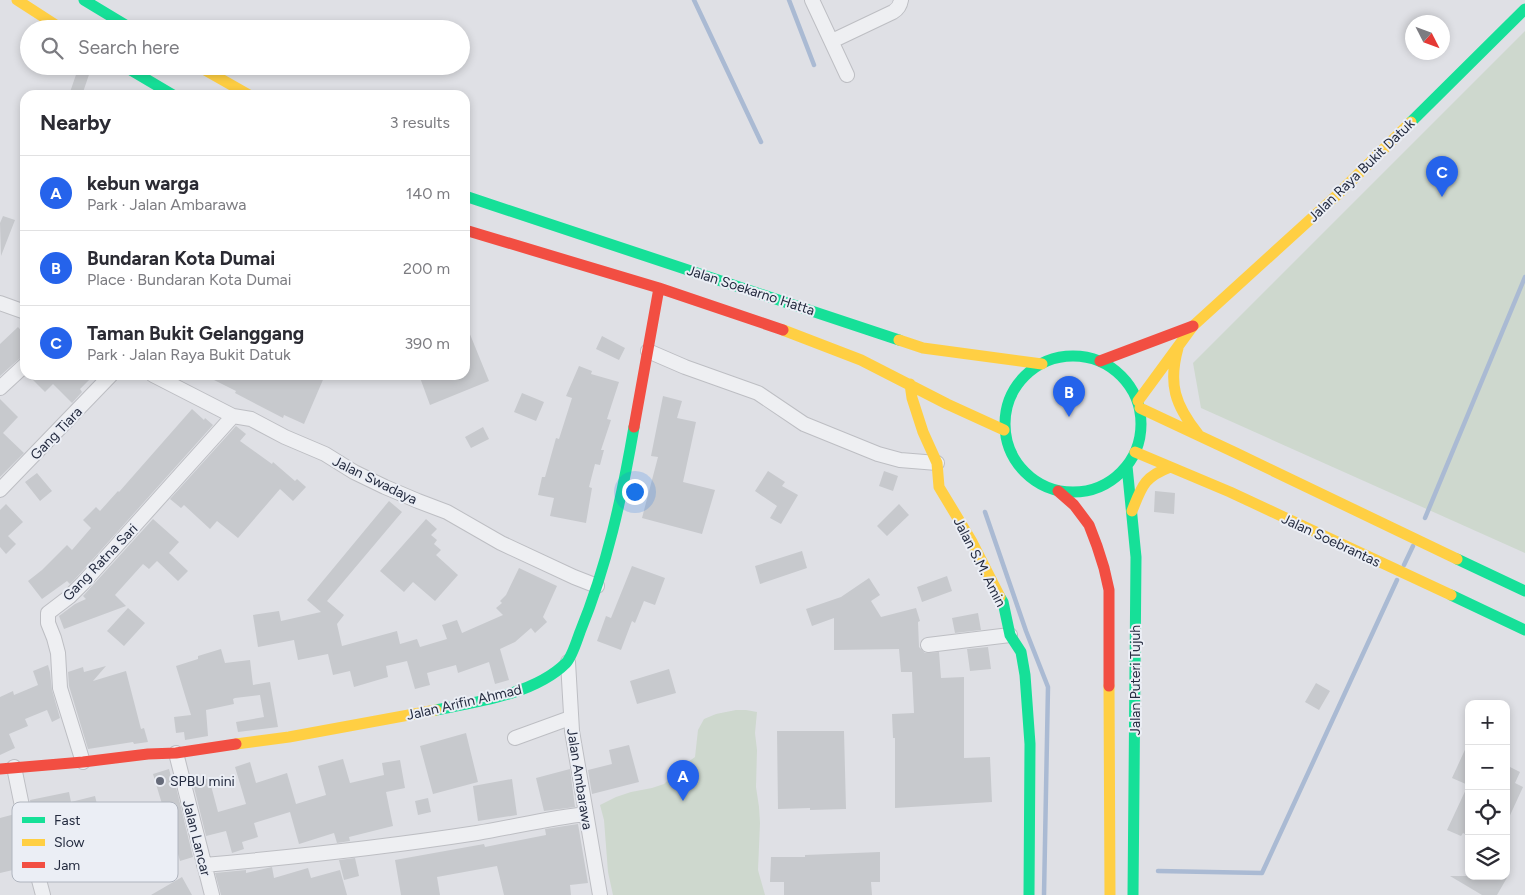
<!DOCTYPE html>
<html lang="en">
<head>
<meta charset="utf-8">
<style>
  :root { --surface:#fff; --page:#f2f2f3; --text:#2b2b33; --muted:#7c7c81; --line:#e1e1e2; --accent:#2563eb }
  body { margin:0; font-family:Figtree,sans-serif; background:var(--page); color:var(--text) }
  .controls { position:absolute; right:15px; bottom:15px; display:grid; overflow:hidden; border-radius:10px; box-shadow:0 2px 8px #0003 }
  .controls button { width:45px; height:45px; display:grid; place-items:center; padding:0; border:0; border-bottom:1px solid var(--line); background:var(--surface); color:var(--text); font:25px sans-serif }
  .compass { position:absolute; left:1405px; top:15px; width:45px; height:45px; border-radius:50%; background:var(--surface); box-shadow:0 2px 8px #0003; rotate:132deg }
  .you { position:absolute; left:634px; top:491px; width:18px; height:18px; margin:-12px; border:4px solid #fff; border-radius:50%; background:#1a73e8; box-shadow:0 0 0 8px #1a73e833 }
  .badge { display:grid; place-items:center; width:32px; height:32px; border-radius:50%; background:var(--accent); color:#fff; font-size:16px; font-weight:700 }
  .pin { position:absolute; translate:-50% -41px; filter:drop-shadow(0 1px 2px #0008) }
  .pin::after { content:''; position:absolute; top:26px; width:18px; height:15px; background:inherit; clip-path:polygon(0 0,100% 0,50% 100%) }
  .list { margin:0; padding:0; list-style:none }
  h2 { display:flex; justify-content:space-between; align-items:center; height:65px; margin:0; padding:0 20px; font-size:21px }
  h2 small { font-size:16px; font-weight:400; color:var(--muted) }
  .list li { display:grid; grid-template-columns:32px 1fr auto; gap:15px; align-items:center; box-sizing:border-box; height:75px; padding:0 20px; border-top:1px solid var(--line) }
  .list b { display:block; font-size:19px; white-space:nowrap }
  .list p { margin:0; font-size:16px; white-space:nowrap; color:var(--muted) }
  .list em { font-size:16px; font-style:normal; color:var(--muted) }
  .icon { flex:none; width:28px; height:28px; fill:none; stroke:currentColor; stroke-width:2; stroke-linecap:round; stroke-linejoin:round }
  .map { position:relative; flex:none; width:1525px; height:895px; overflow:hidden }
  .search { position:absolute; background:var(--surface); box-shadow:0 2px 8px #0003; left:20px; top:20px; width:450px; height:55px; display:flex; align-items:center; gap:12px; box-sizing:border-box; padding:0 18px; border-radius:28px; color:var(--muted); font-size:19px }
  .panel { position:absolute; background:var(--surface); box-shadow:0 2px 8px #0003; left:20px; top:90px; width:450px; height:290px; border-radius:15px }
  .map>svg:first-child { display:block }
  .green { fill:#ced8ce }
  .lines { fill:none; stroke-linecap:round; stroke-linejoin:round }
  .stream { stroke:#aabad3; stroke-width:4.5 }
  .building { fill:#c7c9cd }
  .street-casing { stroke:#bdbec3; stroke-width:16 }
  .street { stroke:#eeeff2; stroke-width:14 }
  .fast { stroke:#16e098; stroke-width:11 }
  .slow { stroke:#ffcf43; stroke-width:11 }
  .jam { stroke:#f24e42; stroke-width:11 }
  .poi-dot { fill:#656a79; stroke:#ebeef5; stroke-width:2 }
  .labels { text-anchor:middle; stroke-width:4; stroke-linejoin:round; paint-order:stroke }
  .street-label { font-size:14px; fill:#242b3f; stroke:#ebeef5 }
  .poi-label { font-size:14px; fill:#242b3f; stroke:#ebeef5; text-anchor:start }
  .key { fill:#ebeef5; stroke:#afb4be; stroke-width:1 }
  .key-label { font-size:14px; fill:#242b3f }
</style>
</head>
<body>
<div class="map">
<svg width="1525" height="895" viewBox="0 0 1525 895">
  <rect width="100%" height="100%" fill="#dfe0e5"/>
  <path class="green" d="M1525,31V553L1201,408L1193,363Z
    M736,710H746L757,712L755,733L757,750L756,787L759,807L760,823L758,870L765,895H613L608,872L604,820L600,805L616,797L631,792L652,788L664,784L684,765L695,757L698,730L704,719L716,714Z"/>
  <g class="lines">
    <path class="stream" d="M694,0L761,142
      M789,0L814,65
      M985,512L1026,631L1048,687L1044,895
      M1425,518L1525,277
      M1404,565L1413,546
      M1158,871L1262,873L1397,580"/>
  </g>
  <path class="building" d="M79,66H92L82,95H69Z
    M3,216L15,220L1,256L0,223Z
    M465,322L489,381L430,405L419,375H465Z
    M18,327L25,335V356L19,359L0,376V344Z
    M602,336L625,348L619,360L596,349Z
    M579,366L592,371L591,374L619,382L607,419L611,420L601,450H604L600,465L595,464L589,487L592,488L586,523L550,516L554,498L538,495L542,477H545L556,438L559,439L572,398L566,396Z
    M28,375H94L80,389L82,392L72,403L53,384L45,392Z
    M204,375H325L304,424L284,415L283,418L235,393L236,391Z
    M522,393L544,402L536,421L514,412Z
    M663,396L682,401L677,418L696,422L683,482L715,490L702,534L642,518L658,457L651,456Z
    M0,399L18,417L3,433L24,453L0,477Z
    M192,409L204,420L205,418L213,425L77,577L70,584L67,581L42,599L28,581L42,570L67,545L72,550L91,528L83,520L96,507L100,511L118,491L119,492Z
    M236,426L246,434L240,441L272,464L273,462L295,481L297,479L306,487L293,501L280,489L238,538L217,521L210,529L184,505L181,508L170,499Z
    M483,427L489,439L471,448L465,437Z
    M768,471L785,482L782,486L798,495L781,524L770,518L777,506L755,491Z
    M884,471L898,476L893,491L879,486Z
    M37,473L52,491L40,501L25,482Z
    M1155,491L1175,493L1174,514L1154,512Z
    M389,501L402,512L327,601L344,615L337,624L342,646L397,631L400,644L417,639L420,647L447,639L442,625L457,620L462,633L503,615L496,608L502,603L500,601L506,595L519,568L557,586L543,617L547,622L535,633L531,628L515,642L500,649L509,680L495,684L489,662L458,673L456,665L427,673L430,685L415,689L407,661L386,666L388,677L354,687L350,671L333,675L328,654L298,660L294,640L258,647L253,615L279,611L281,621L321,612L307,600Z
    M6,504L23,522L8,536L16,544L6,554L0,547V510Z
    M899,504L909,515L887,536L877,526Z
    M153,519L179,542L169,553L188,571L178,581L157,561L149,569L143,564L115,595L126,606L64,629L59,616L75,604L86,599L83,596Z
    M426,519L437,529L431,535L437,540L434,544L441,550L436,555L458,575L435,601L413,582L404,592L380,571Z
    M802,551L807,568L760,584L755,566Z
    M632,566L665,578L655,605L644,601L635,623L632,621L621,650L597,641L606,616L611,618Z
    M947,576L952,591L922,602L917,587Z
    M869,578L880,595L871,601L881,617L916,608L920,621L918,622L919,647L925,653L939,652L941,678L964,677V758L990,757L992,802L895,808V738H893L892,714L914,713L912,672H901L899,649L834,650V618L812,626L806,609L841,597Z
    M128,608L145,623L124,646L107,631Z
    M978,613L981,630L955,633L952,618Z
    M988,647L991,669L970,671L967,649Z
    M221,649L225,663L250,660L253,685L270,682L278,727L238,732L236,722L264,717L260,695L235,698L233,699L234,704L206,710L208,736L185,740L184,732L176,733L174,717L191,715L176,666L198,659V656Z
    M48,665L50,672L52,690L60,718L52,722L47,710L25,719L28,726L9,734L15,748L0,755V697L13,691L14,695L38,685L33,671Z
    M106,666L93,681L126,671L141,729L144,728L148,742L134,744L133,742L88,749L69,686L68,672L83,667L84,672Z
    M669,669L676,693L637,704L630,681Z
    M1316,683L1330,691L1319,710L1305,702Z
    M777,731H844L846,809L810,810V808L778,809Z
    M466,733L478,782L433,794L420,746Z
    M1469,741V836L1463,833L1461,836L1447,830L1468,785L1452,778Z
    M629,745L639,782L592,794L588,770L612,764L609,750Z
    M343,759L350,783L384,775L382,763L400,760L405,788L386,792L393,826L349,837L350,841L337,843L334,833L299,844L290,812L254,823L258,837L242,842L244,849L232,853L226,831L206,836L193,783L209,778L218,812L246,804L235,767L250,762L256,783L287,773L296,804L326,795L318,766Z
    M1506,765L1520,772L1515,783L1523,787L1506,824Z
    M169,769L174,788L176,787L193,857L180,861L178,854L158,859L150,829L168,824L153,774Z
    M570,769L575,807L544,811L536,778Z
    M512,779L517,815L478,821L473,786Z
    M69,792L71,802L95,796L102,825L77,831L84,870L48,876L45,862L43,863L40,848L30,800Z
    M428,798L431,812L418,815L415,801Z
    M15,814L26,867L0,873V818Z
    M578,824L588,883L570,885L571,895H504L497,866L437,877L440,895H401L395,860L484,844L485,847L546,835L545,829Z
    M880,852V882H871L872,895H784V882H770L771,857H805V855Z
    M355,858L359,876L344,880L339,860Z
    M272,867L274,878L308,868L311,878L340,870L347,895H221L215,873L246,870V873Z
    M1450,876H1508L1497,895H1482Z
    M182,877L192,895H151Z"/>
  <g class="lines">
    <defs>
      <path id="street" d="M812,0L847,75
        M832,41L893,12C898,9 900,6 901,0
        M0,303L25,312
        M648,351L685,367L758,393L804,424L878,454L900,460L937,463
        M153,375L233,416L251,419L285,437L325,454L354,472L385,487L418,501L447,512L501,543L574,577L597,586
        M0,388L25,365
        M0,490L111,375
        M928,645L1010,635
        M568,662L572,731L600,895
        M515,738L570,718
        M176,753L212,895
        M83,762L60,688L58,653L54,638L48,623V613L69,597L83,583L233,416
        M14,767L31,850L43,895
        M204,865C295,857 386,847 477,833C514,827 549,818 586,814"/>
    </defs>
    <use href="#street" class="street-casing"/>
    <use href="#street" class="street"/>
    <path class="fast" d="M84,0L132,29
      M124,66L173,95
      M1411,122L1525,9
      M465,196L899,340
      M1005 424a68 68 0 1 1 136 0a68 68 0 1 1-136 0Z
      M1127,466L1136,557L1133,895
      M1457,559L1525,591
      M1451,595L1525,630
      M1000,597L1003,602L1010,635L1021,652L1025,675L1030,744L1029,895
      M436,710C477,702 535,694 566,663C572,657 577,640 580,632C607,566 622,497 634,427"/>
    <path class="slow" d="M17,0L62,29
      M198,66L249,95
      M783,330L861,360L947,404L1004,430
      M899,340L923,348L1042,364
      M1178,348C1168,384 1175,405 1198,434
      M910,384L912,398L923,432L937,463L939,487L971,540L1000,597
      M1138,401L1193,326L1336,196L1411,122
      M1140,408L1236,453L1457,559
      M1135,452L1230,492L1451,595
      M1132,511C1142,486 1144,477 1170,467
      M1109,686L1110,895
      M236,744L289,737L436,710"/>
    <path class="jam" d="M465,230L659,288L783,330
      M1100,361L1193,326
      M634,427L659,288
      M1058,491L1074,505L1089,525L1097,546L1104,568L1109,590V686
      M0,769L83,762L148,754L176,753L236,744"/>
  </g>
  <circle class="poi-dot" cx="160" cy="781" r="5"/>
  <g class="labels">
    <g class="street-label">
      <text transform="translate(1361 170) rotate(-44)" y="5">Jalan Raya Bukit Datuk</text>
      <text transform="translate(751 290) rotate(18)" y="5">Jalan Soekarno Hatta</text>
      <text transform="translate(56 433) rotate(-46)" y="5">Gang Tiara</text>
      <text transform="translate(375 480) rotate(26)" y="5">Jalan Swadaya</text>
      <text transform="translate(1331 540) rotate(25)" y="5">Jalan Soebrantas</text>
      <text transform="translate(100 562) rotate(-46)" y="5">Gang Ratna Sari</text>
      <text transform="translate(980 562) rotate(63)" y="5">Jalan S.M. Amin</text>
      <text transform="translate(1135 680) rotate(-90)" y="5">Jalan Puteri Tujuh</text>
      <text transform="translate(464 702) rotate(-13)" y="5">Jalan Arifin Ahmad</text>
      <text transform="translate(580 779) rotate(81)" y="5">Jalan Ambarawa</text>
      <text transform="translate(197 838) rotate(76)" y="5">Jalan Lancar</text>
    </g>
    <g class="poi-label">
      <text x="170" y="786">SPBU mini</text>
    </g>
  </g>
  <rect x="12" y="802" width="166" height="80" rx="8" class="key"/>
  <rect x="22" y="817" width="23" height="6" fill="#16e098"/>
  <rect x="22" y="839" width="23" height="7" fill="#ffcf43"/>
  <rect x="22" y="862" width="23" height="6" fill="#f24e42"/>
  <g class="key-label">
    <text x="54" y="825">Fast</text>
    <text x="54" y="847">Slow</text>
    <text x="54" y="870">Jam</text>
  </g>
</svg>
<div class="controls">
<button>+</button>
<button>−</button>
<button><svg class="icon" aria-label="locate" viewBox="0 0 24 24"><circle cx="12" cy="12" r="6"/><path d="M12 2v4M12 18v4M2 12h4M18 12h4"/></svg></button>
<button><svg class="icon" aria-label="layers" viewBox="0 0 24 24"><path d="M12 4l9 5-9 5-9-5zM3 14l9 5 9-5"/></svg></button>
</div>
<svg class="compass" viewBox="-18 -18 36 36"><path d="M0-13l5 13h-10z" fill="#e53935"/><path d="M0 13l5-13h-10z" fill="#7c7c81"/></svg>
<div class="you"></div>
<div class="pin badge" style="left:683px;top:801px">A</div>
<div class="pin badge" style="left:1069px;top:417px">B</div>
<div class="pin badge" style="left:1442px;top:197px">C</div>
<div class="search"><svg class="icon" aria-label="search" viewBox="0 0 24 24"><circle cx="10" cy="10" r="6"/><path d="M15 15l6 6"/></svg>Search here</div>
<section class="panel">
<h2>Nearby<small>3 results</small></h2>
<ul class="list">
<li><span class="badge">A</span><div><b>kebun warga</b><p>Park · Jalan Ambarawa</p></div><em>140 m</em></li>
<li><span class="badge">B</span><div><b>Bundaran Kota Dumai</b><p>Place · Bundaran Kota Dumai</p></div><em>200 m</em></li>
<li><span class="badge">C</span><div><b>Taman Bukit Gelanggang</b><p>Park · Jalan Raya Bukit Datuk</p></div><em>390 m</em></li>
</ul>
</section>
</div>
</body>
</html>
